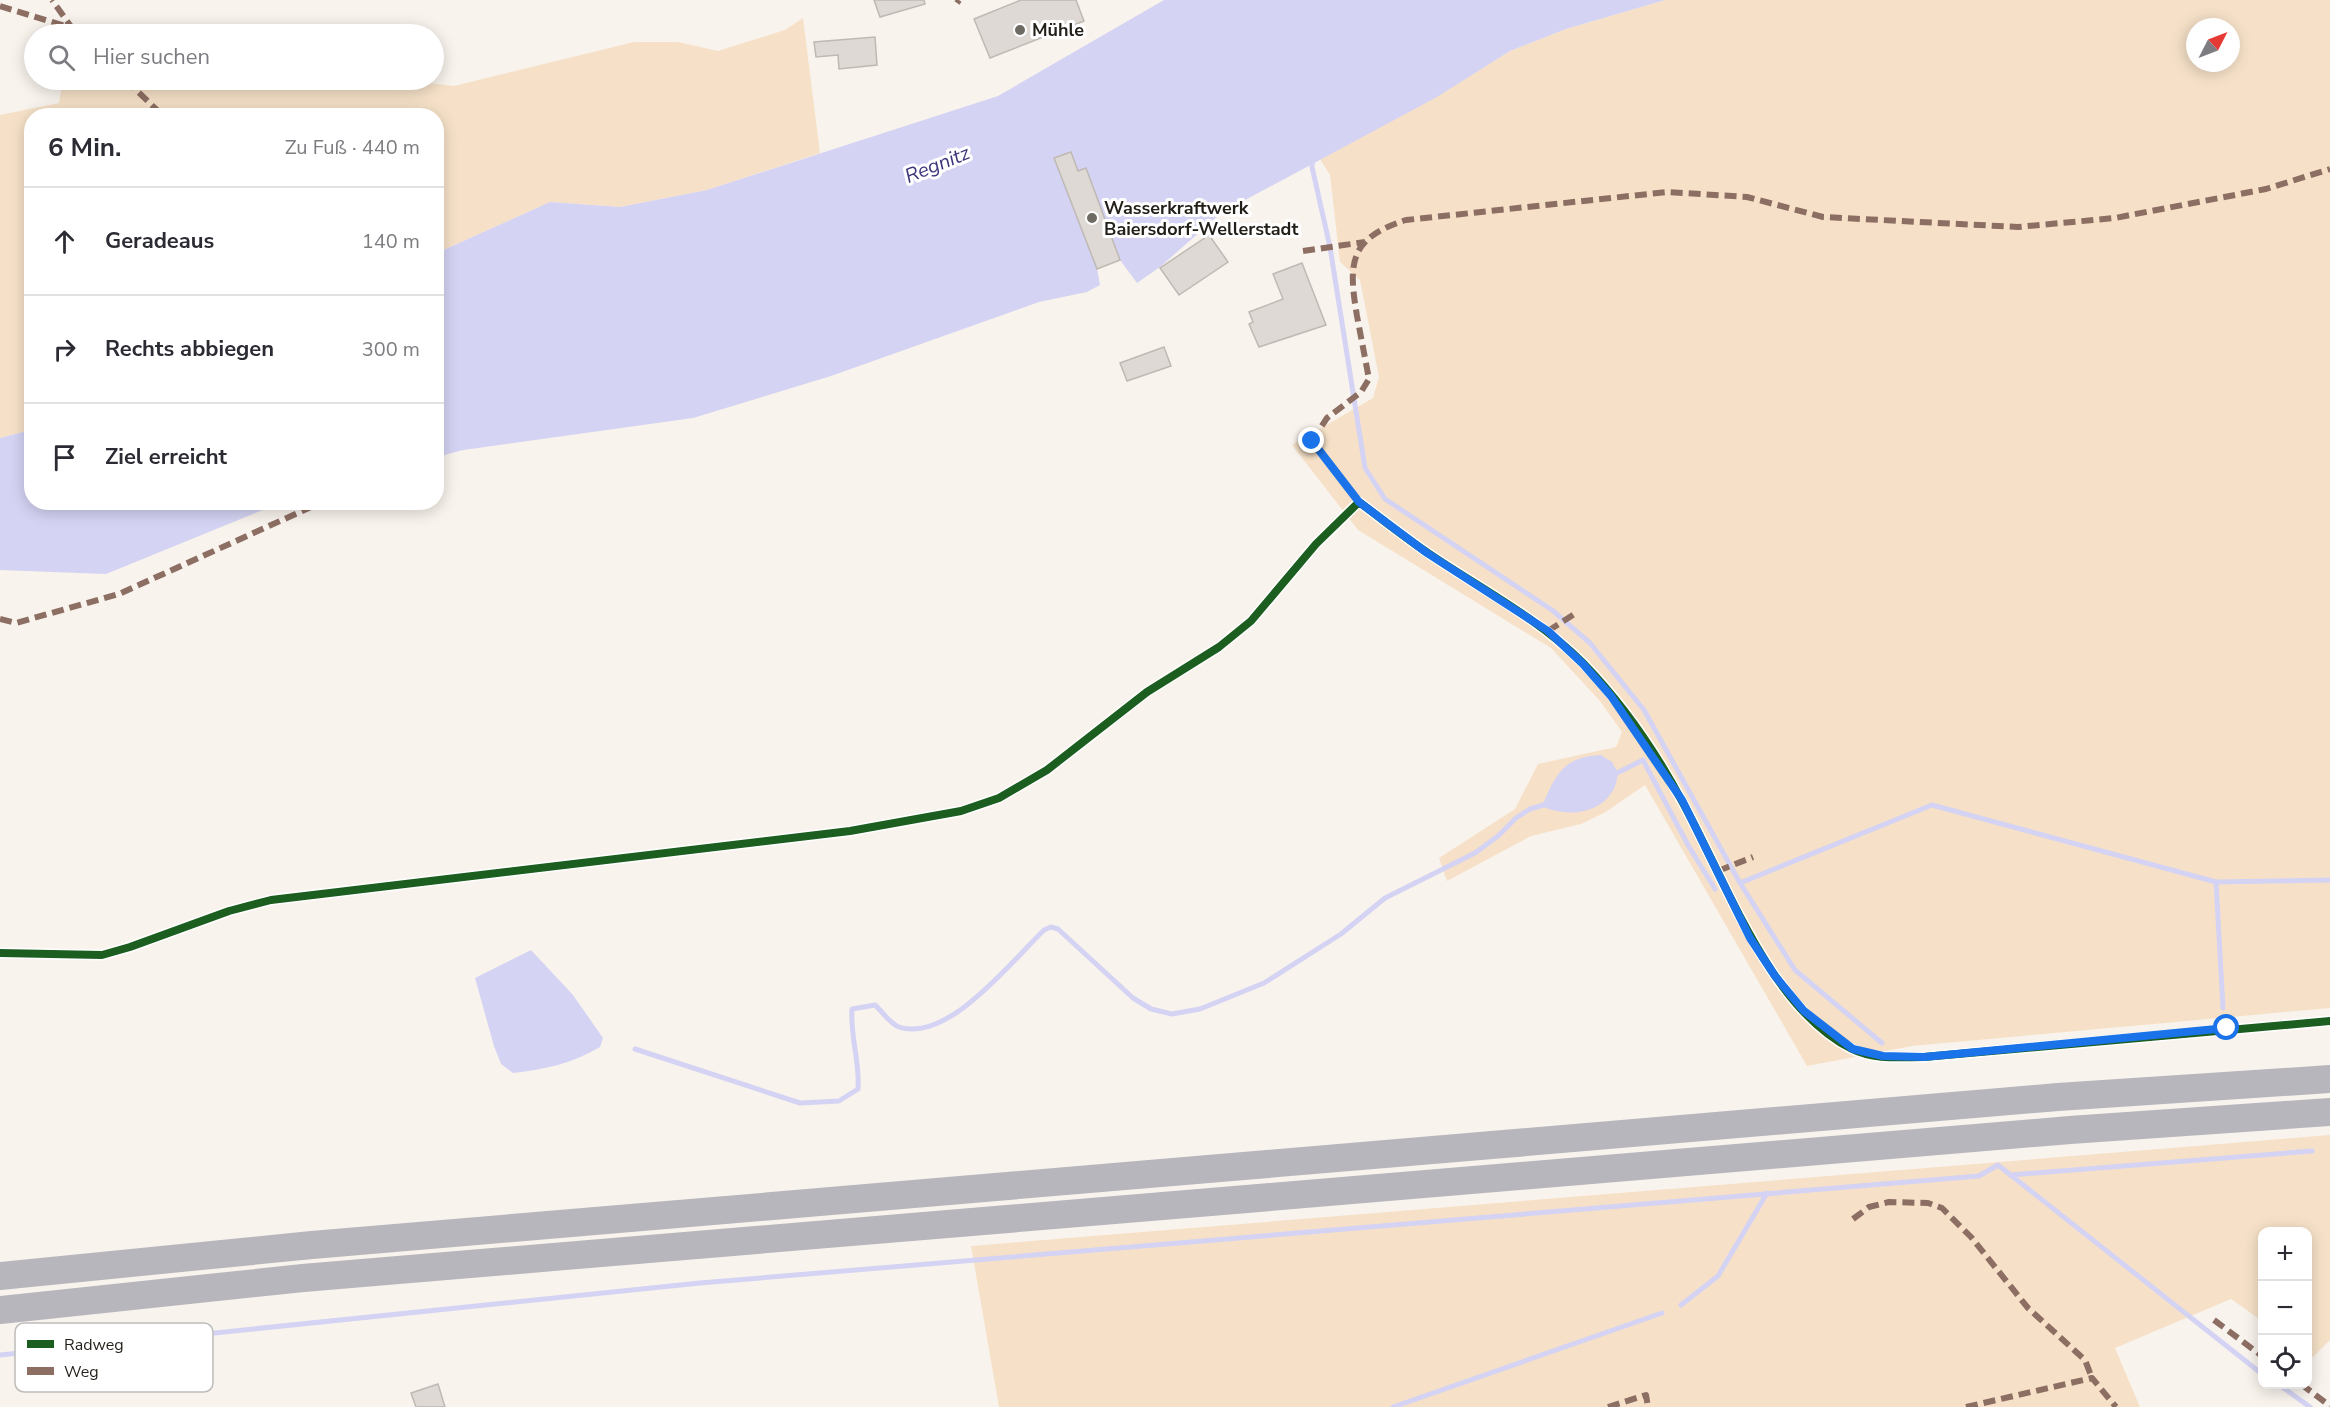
<!DOCTYPE html>
<html lang="de">
<head>
<meta charset="utf-8">
<style>
  :root { --surface:#fff; --page:#f7f7f7; --text:#2b2b33; --muted:#7c7c81; --line:#e1e1e2 }
  body { margin:0; font-family:"Nunito Sans",sans-serif; background:var(--page); color:var(--text) }
  .controls { position:absolute; right:18px; bottom:18px; display:grid; overflow:hidden; border-radius:12px; box-shadow:0 3px 15px #0003 }
  .controls button { width:54px; height:54px; display:grid; place-items:center; padding:0; border:0; border-bottom:2px solid var(--line); background:var(--surface); color:var(--text); font:30px sans-serif }
  .compass { position:absolute; left:2186px; top:18px; width:54px; height:54px; border-radius:50%; background:var(--surface); box-shadow:0 3px 15px #0003; rotate:48deg }
  .stop { position:absolute; width:18px; height:18px; margin:-14px; border:4px solid #1a73e8; border-radius:50%; background:#fff }
  .stop.end { background:#1a73e8; border-color:#fff; box-shadow:0 2px 6px #0008 }
  .list { margin:0; padding:0; list-style:none }
  h2 { display:flex; justify-content:space-between; align-items:center; height:78px; margin:0; padding:0 24px; font-size:26px }
  h2 small { font-size:20px; font-weight:400; color:var(--muted) }
  .list li { display:grid; grid-template-columns:39px 1fr auto; gap:18px; align-items:center; box-sizing:border-box; height:108px; padding:0 24px; border-top:2px solid var(--line) }
  .list b { display:block; font-size:22px; white-space:nowrap }
  .list em { font-size:20px; font-style:normal; color:var(--muted) }
  .icon { flex:none; width:33px; height:33px; fill:none; stroke:currentColor; stroke-width:2; stroke-linecap:round; stroke-linejoin:round }
  .map { position:relative; flex:none; width:2330px; height:1407px; overflow:hidden }
  .search { position:absolute; background:var(--surface); box-shadow:0 3px 15px #0003; left:24px; top:24px; width:420px; height:66px; display:flex; align-items:center; gap:15px; box-sizing:border-box; padding:0 21px; border-radius:33px; color:var(--muted); font-size:22px }
  .panel { position:absolute; background:var(--surface); box-shadow:0 3px 15px #0003; left:24px; top:108px; width:420px; height:402px; border-radius:24px }
  .map>svg:first-child { display:block }
  .green { fill:#f6e1c8; fill-rule:evenodd }
  .water { fill:#d4d3f3 }
  .lines { fill:none; stroke-linecap:round; stroke-linejoin:round }
  .stream { stroke:#d4d3f3; stroke-width:5 }
  .building { fill:#ded9d4; stroke:#bfb9b4; stroke-width:1.5 }
  .service { stroke:#c3c3c9; stroke-width:8 }
  .motorway { stroke:#b8b6bd; stroke-width:28 }
  .quiet { stroke:#8d6e63; stroke-width:6; stroke-dasharray:12 6; stroke-linecap:butt }
  .cycleway-casing { stroke:#fff; stroke-width:11 }
  .cycleway { stroke:#1b5e20; stroke-width:8 }
  .route { stroke:#1a73e8; stroke-width:8 }
  .poi-dot { fill:#6d6963; stroke:#fff; stroke-width:2 }
  .labels { text-anchor:middle; stroke-width:6; stroke-linejoin:round; paint-order:stroke }
  .poi-label { font-size:18px; font-weight:bold; fill:#221e18; stroke:#fff; text-anchor:start }
  .water-label { font-size:20px; font-style:italic; fill:#3c367a; stroke:#fff }
  .key { fill:#fff; stroke:#bdbcba; stroke-width:1.5 }
  .key-label { font-size:16px; fill:#221e18 }
</style>
</head>
<body>
<div class="map">
<svg width="2330" height="1407" viewBox="0 0 2330 1407">
  <rect width="100%" height="100%" fill="#f9f3ed"/>
  <path class="green" d="M1665,0H2330V1008L1912,1046L1807,1066L1645,785L1604,813L1581,824L1531,836L1447,881L1439,858L1515,809L1538,764L1616,747L1622,732L1600,701L1551,648L1358,530L1292,445L1373,398L1379,377L1360,280L1340,262L1330,175L1320,159L1436,97L1510,51L1566,29ZM2195,27H2231V63H2195Z
    M803,18L820,153L707,190L620,207L550,202L437,253L436,116H32L31,430L0,438V115L59,103L63,80H331L412,81L454,86L634,42H678L718,51L785,30Z
    M2330,1135V1340L2313,1357L2308,1353V1232H2262V1321L2231,1299L2115,1348L2140,1407H999L971,1246Z"/>
  <path class="water" d="M1164,0H1665L1566,29L1510,51L1437,97L1221,213L1160,267L1137,283L1120,260L1097,268L1100,285L1087,292L1039,302L831,376L693,418L463,450L437,457V253L550,202L620,207L707,190L998,96Z
    M31,430L32,502L280,503L106,574L0,570V438Z
    M1601,755L1612,762L1618,773C1617,779 1616,787 1612,792C1598,815 1564,817 1542,806C1556,774 1563,757 1601,755Z
    M531,950L573,995L603,1038L600,1047C571,1064 546,1069 513,1073L501,1064L494,1046L475,978Z"/>
  <g class="lines">
    <path class="stream" d="M1313,157L1312,167L1330,247L1365,468L1385,499L1552,610L1590,643L1644,710L1740,883
      M1613,775L1643,760L1688,845L1715,889
      M2216,882L2223,1008
      M1882,1043L1795,970L1740,883L1932,805L2216,882L2330,880
      M635,1049L800,1103L839,1101L858,1089C860,1061 850,1037 852,1009L875,1005C882,1011 890,1024 899,1027C948,1043 1011,962 1044,930L1051,927L1058,929L1133,998L1151,1009L1172,1014L1200,1009L1264,983L1341,934L1385,898L1475,853L1498,836L1516,818L1530,809L1547,804
      M2010,1175L2312,1151
      M1681,1305L1718,1276L1767,1193
      M0,1355L700,1283L1979,1176L1998,1165L2262,1374
      M2278,1384L2310,1407
      M1393,1407L1662,1313"/>
  </g>
  <path class="building" d="M874,0H924L925,4L880,17Z
    M1021,0H1076L1084,21L990,58L974,19Z
    M875,37L877,65L839,69L838,55L816,57L814,42Z
    M1071,152L1078,171L1086,168L1120,260L1097,269L1054,158Z
    M1209,235L1228,262L1179,295L1160,268Z
    M1302,263L1326,325L1259,347L1249,324L1253,322L1249,312L1283,299L1273,274Z
    M1164,347L1171,366L1127,381L1120,363Z
    M438,1384L445,1407H416L411,1393Z"/>
  <g class="lines">
    <path class="service" d="M1312,441L1359,502L1427,553L1548,631L1583,664L1611,696L1682,800L1750,938L1775,976L1804,1011L1853,1049L1883,1056L1924,1057L2330,1021"/>
    <path class="motorway" d="M0,1276L312,1245L2058,1097L2330,1079
      M0,1310L303,1278L2070,1130L2330,1112"/>
    <path class="quiet" d="M957,3L959,0
      M0,6L72,28L52,0
      M126,80L163,116
      M1303,251L1365,242
      M1312,441L1327,418L1361,392L1369,379C1365,358 1361,337 1357,316C1348,263 1349,238 1406,220L1667,192L1747,197L1823,217L2018,227L2115,218L2266,189L2330,169
      M0,619L16,623L119,594L322,502
      M1548,631L1576,613
      M1718,871L1753,857
      M1853,1219L1869,1207L1889,1202L1928,1203L1942,1208L1971,1237L2028,1308L2085,1360L2092,1378
      M2214,1320L2262,1356
      M2301,1384L2330,1406
      M1608,1407L1646,1395L1648,1407
      M1966,1407L2092,1378L2116,1407"/>
    <defs>
      <path id="cycleway" d="M0,953L102,955L130,947L229,911L271,900L850,831L961,811L999,798L1047,770L1147,692L1219,647L1251,621L1316,544L1359,502C1382,519 1404,537 1428,553C1481,589 1538,618 1583,663C1622,703 1657,754 1683,803C1725,879 1770,1009 1852,1049C1874,1060 1901,1057 1924,1057L2330,1021"/>
    </defs>
    <use href="#cycleway" class="cycleway-casing"/>
    <use href="#cycleway" class="cycleway"/>
  </g>
  <g class="lines">
    <path class="route" d="M1312,441L1359,502L1427,553L1548,631L1583,664L1611,696L1682,800L1750,938L1775,976L1804,1011L1853,1049L1883,1056L1924,1057L2227,1028"/>
  </g>
  <g class="poi-dot">
    <circle cx="1020" cy="30" r="6"/>
    <circle cx="1092" cy="218" r="6"/>
  </g>
  <g class="labels">
    <g class="poi-label">
      <text x="1032" y="36">Mühle</text>
      <text x="1104" y="214">Wasserkraftwerk<tspan x="1104" dy="21">Baiersdorf-Wellerstadt</tspan></text>
    </g>
    <g class="water-label">
      <text transform="translate(937 164) rotate(-22)" y="7">Regnitz</text>
    </g>
  </g>
  <rect x="15" y="1323" width="198" height="69" rx="9" class="key"/>
  <rect x="27" y="1340" width="27" height="8" fill="#1b5e20"/>
  <rect x="27" y="1367" width="27" height="8" fill="#8d6e63"/>
  <g class="key-label">
    <text x="64" y="1350">Radweg</text>
    <text x="64" y="1377">Weg</text>
  </g>
</svg>
<div class="controls">
<button>+</button>
<button>−</button>
<button><svg class="icon" aria-label="locate" viewBox="0 0 24 24"><circle cx="12" cy="12" r="6"/><path d="M12 2v4M12 18v4M2 12h4M18 12h4"/></svg></button>
</div>
<svg class="compass" viewBox="-18 -18 36 36"><path d="M0-13l5 13h-10z" fill="#e53935"/><path d="M0 13l5-13h-10z" fill="#7c7c81"/></svg>
<div class="stop" style="left:2227px;top:1028px"></div>
<div class="stop end" style="left:1312px;top:441px"></div>
<div class="search"><svg class="icon" aria-label="search" viewBox="0 0 24 24"><circle cx="10" cy="10" r="6"/><path d="M15 15l6 6"/></svg>Hier suchen</div>
<section class="panel">
<h2>6 Min.<small>Zu Fuß · 440 m</small></h2>
<ul class="list">
<li><svg class="icon" aria-label="ahead" viewBox="0 0 24 24"><path d="M12 20V5M6 11l6-6 6 6"/></svg><div><b>Geradeaus</b></div><em>140 m</em></li>
<li><svg class="icon" aria-label="right" viewBox="0 0 24 24"><path d="M7 20v-9h11M14 6l5 5-5 5"/></svg><div><b>Rechts abbiegen</b></div><em>300 m</em></li>
<li><svg class="icon" aria-label="arrive" viewBox="0 0 24 24"><path d="M6 21V4h12l-3 4 3 4H6"/></svg><div><b>Ziel erreicht</b></div></li>
</ul>
</section>
</div>
</body>
</html>
